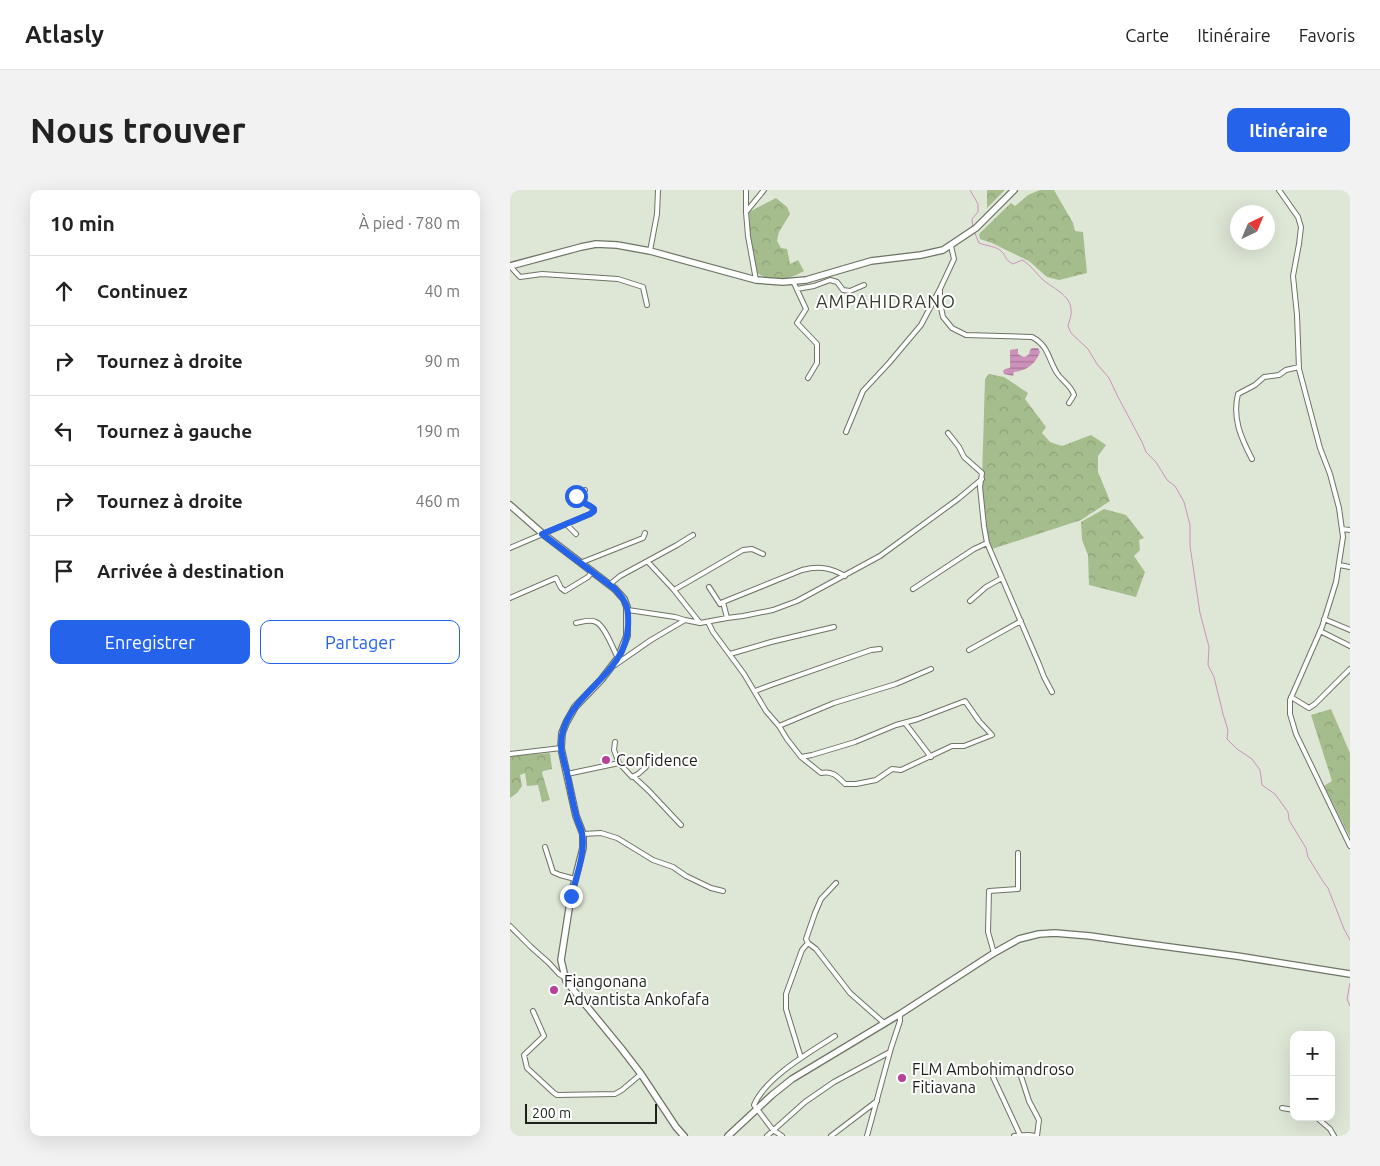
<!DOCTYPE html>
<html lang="fr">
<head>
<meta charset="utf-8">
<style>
  :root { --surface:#fff; --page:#f2f2f2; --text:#222; --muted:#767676; --line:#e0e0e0; --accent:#2563eb }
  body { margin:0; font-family:Ubuntu,sans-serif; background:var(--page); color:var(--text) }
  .controls { position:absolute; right:15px; bottom:15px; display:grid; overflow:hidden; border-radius:10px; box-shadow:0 5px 20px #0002 }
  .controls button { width:45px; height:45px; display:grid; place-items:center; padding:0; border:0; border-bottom:1px solid var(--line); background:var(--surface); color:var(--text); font:25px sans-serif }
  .compass { position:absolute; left:720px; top:15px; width:45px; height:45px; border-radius:50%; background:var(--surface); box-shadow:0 5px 20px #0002; rotate:44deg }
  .scale { position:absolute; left:15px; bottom:12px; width:132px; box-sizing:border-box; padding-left:5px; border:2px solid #1d201b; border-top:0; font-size:14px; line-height:18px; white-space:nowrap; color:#1d201b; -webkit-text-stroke:4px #fff; paint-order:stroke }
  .stop { position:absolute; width:15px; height:15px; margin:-11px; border:4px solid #2563eb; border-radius:50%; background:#fff }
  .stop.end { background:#2563eb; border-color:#fff; box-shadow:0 1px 5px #0008 }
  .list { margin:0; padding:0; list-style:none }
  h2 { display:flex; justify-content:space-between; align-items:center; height:65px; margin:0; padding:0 20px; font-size:21px }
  h2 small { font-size:16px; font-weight:400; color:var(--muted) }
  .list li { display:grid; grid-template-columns:32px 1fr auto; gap:15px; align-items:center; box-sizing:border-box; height:70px; padding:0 20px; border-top:1px solid var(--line) }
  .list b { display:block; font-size:19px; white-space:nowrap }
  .list em { font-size:16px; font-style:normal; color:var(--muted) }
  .actions { display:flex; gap:10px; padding:15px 20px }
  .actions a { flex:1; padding:11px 0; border:1px solid var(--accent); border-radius:10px; text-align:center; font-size:18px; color:var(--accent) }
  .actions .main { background:var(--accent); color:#fff }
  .icon { flex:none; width:28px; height:28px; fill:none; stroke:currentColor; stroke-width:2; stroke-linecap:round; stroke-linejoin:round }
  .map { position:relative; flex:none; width:840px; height:946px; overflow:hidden; border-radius:10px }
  header { display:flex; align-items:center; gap:30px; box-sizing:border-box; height:70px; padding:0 25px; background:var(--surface); border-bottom:1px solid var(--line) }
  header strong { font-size:24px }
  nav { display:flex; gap:28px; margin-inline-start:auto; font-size:18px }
  .intro { display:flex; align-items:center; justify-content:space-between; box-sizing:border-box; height:120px; padding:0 30px }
  h1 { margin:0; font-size:35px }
  .button { padding:12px 22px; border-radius:10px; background:var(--accent); color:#fff; font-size:18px; font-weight:700 }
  main { display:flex; gap:30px; padding:0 30px }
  aside { flex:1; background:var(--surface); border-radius:10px; box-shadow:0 5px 20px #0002 }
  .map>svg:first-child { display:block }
  .forest { fill:url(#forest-crowns) }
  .water { fill:url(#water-rules) }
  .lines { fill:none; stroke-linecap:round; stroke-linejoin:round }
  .stream { stroke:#cd92bb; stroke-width:1 }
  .street-casing { stroke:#6d7466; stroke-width:6 }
  .secondary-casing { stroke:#6d7466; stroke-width:8 }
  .street { stroke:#fff; stroke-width:4 }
  .secondary { stroke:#fff; stroke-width:5.5 }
  .route { stroke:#2563eb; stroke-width:6 }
  .poi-dot { fill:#b7429b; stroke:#fff; stroke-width:2 }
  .labels { text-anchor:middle; stroke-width:4; stroke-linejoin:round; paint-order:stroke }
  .poi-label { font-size:16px; fill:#1d201b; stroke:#fff; text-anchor:start }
  .neighbourhood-label { font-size:18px; letter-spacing:1px; fill:#363d30; stroke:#fff }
</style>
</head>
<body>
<header>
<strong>Atlasly</strong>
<nav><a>Carte</a><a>Itinéraire</a><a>Favoris</a></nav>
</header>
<div class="intro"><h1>Nous trouver</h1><a class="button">Itinéraire</a></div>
<main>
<aside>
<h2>10 min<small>À pied · 780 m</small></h2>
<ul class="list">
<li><svg class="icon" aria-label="ahead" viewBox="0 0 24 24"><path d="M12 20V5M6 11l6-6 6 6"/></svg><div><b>Continuez</b></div><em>40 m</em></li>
<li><svg class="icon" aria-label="right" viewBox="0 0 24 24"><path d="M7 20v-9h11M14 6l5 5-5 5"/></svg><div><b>Tournez à droite</b></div><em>90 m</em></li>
<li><svg class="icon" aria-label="left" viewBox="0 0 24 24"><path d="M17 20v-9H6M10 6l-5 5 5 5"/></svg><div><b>Tournez à gauche</b></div><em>190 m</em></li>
<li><svg class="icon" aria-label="right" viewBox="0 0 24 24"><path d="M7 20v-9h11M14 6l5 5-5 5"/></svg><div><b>Tournez à droite</b></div><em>460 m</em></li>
<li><svg class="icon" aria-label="arrive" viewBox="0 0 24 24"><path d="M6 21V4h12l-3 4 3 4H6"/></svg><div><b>Arrivée à destination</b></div></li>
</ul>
<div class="actions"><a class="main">Enregistrer</a><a>Partager</a></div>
</aside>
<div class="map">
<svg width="840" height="946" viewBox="0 0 840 946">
  <defs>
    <pattern id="forest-crowns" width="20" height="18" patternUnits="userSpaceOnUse" patternTransform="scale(1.25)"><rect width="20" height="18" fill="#a5bc8d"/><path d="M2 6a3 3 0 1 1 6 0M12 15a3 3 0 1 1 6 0" fill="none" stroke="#8ea179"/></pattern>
    <pattern id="water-rules" width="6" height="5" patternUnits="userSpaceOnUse" patternTransform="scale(1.25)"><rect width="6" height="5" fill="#cd92bb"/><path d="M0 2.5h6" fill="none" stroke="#a67797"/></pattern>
  </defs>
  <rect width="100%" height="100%" fill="#dee6d6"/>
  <path class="forest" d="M477,0H495L477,18Z
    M530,0H544L563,33L565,41L573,42L577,83L549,90L537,87L519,71L482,53L470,49L469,44L501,13L505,16L518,5Z
    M266,8L277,17L280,24L269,42L267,51L271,58L277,59L280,74L288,70L294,81C278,90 264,94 247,83L240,44L239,22Z
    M479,184L494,187L518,203L515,209L536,237L532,243L540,252L552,256L581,245L596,255L588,266V282L600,311L571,330L479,360L470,297L472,289L475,189Z
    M594,319L616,325L634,348L629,350L630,360L624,366L635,382L626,407L579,395L578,365L572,350L571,332Z
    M821,519L840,563V647L814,596L822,591L801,525Z
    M40,563L42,579L33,581L32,583L40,610L32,612L28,595L17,596L15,583L10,585L12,596L7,603L0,608V566Z"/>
  <path class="water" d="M522,158H528L530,162C525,175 517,180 504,182L503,186L494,184L493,181L495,179L500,178V160L508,159V164C513,167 515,168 519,164L520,160Z"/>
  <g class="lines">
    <path class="stream" d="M460,0L468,14V22L462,29L463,38
      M464,41L469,53C476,56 487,56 492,62C497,67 494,69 503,74L512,70C520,74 525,82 532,89C542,98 561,105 561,120C562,125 559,131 558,136L561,143L578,159L587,174L599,188L608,207L632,252L636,262L646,272L657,290L665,296L674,312L680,335V356L690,423L699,457L698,475L704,487L713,524L718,540L717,549L727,559L742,569L750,580L752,595L765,604L778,622L779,630L796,658L798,667L814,693L818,698L834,739L840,750
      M840,793L837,809L840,816"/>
    <defs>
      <path id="street" d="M236,0V22L238,46L246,90
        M769,0L788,27L791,37L789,54L783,86L787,125L789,179L810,258L820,284L829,318L833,347L826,392L812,437L780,510V524L786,544L840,656
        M236,22L254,0
        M441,56L444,69L430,99V113L433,127L442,138L456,145L522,147C539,156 538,169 547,183C552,191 561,195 564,205L559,213
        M140,61L147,24L148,0
        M0,76L10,87L32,84L108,89L133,97L137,115
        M283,91L296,119L287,133L307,154V173L298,188
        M287,99L304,96L320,90L327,92L333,100L340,101L354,95
        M336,242L353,201L379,173L411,135L430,99
        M438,243L449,257L454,267L472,283L470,297L474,336L477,353L529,474L534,487L542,502
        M742,269C731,248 722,228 728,204L745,195L754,187L769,185L776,180L789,177
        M56,334L66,344
        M832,339L840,340
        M0,358L80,324L84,321V319C78,313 70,314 66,306L68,303L75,300
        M138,372L164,400L190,433
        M70,373L133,348L135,343
        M829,375L840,377
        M99,395L110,386L167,355L183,345
        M199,397L210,414L213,412L217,428
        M403,399L464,359L477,353
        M164,400L233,360L242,359L253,364
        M0,408L46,388L51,398L55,401L78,387L82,382
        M460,411L476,397L492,388
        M213,412L292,380C308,376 320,377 335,386
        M118,420L165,427L175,430
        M814,429L840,440
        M198,432L203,442L234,484L256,521L269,536L277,549L291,567L311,583C323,581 327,586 335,594H346L366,590L382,579L391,580L442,556H454L482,545L469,531L455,511L408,529L386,535L345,552L302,565L291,567
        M66,433C72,432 80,429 86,432C95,436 103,459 108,468
        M810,441L840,456
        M459,460L511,431
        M220,464L261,452L324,437
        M105,475L141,450L175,430L190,433L217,428L233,426L263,420L287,411L370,366L448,309L472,289
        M245,501L261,495L361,460L370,459
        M781,507L799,518L805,514L840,479
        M395,533L421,567
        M269,536L324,513L386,494L421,479
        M105,552L104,560L109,573
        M0,564L51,558
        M57,584L109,573L122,587L128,584L136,577
        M124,587L139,601L171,635
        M73,644L91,643L107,648L143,670L163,677L176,686L201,698L213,701
        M35,657L43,682L50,685L65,689
        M326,693L311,709L305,723L296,749L298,753L306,759L340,803L374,833
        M0,736L21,757L39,773L49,784L54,787
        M484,763L478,742L479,701L508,699V663
        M23,821L34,846L14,865L17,878L44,903L47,905L105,904L112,900L131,884
        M291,868L276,819V804L292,760L298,753
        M510,883L519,911L529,930L527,946
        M483,887L510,945
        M772,918L784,920
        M806,927L820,939L824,946
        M257,946L295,912L324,892L380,862
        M272,946L263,940L244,915C256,887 300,862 325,846
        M321,946L367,911
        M357,946L381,858L390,831V824
        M504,946L518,945L526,946"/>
      <path id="secondary" d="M0,76L71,57L86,54L107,55L140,61L246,90L273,92L296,90L361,71L411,65L433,60L466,38L504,0
        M0,315L33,344L105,399L114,409L117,417V446L108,468L91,490L65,517L56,533L52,543L51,558L66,626L73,644V658L61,706L51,770L56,791L111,858L131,884L166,937L174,946
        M218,946L262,905L282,889L390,824L484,763L509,749L529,744L545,743L580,746L622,752L727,766L840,784"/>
    </defs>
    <use href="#street" class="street-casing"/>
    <use href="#secondary" class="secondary-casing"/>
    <use href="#street" class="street"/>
    <use href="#secondary" class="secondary"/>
  </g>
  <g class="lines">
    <path class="route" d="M61,706C66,688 76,661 72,643C71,637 67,631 66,625C62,611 60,597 57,583C55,575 52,566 51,557C51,550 52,542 55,535C69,499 116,481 118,437C119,418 117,412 105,399L32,344L80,324L84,321V319C79,313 70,314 66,306"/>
  </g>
  <g class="poi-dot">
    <circle cx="96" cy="570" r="5"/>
    <circle cx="44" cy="800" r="5"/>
    <circle cx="392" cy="888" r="5"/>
  </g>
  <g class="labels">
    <g class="poi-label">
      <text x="106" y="576">Confidence</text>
      <text x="54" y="797">Fiangonana<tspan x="54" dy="18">Advantista Ankofafa</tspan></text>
      <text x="402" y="885">FLM Ambohimandroso<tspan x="402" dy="18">Fitiavana</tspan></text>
    </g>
    <g class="neighbourhood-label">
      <text x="376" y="118">AMPAHIDRANO</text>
    </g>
  </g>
</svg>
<div class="controls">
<button>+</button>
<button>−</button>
</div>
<svg class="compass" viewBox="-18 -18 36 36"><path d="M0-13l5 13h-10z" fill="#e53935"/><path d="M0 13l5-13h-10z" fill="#767676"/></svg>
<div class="scale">200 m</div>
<div class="stop" style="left:66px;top:306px"></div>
<div class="stop end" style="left:61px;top:706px"></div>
</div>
</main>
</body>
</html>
